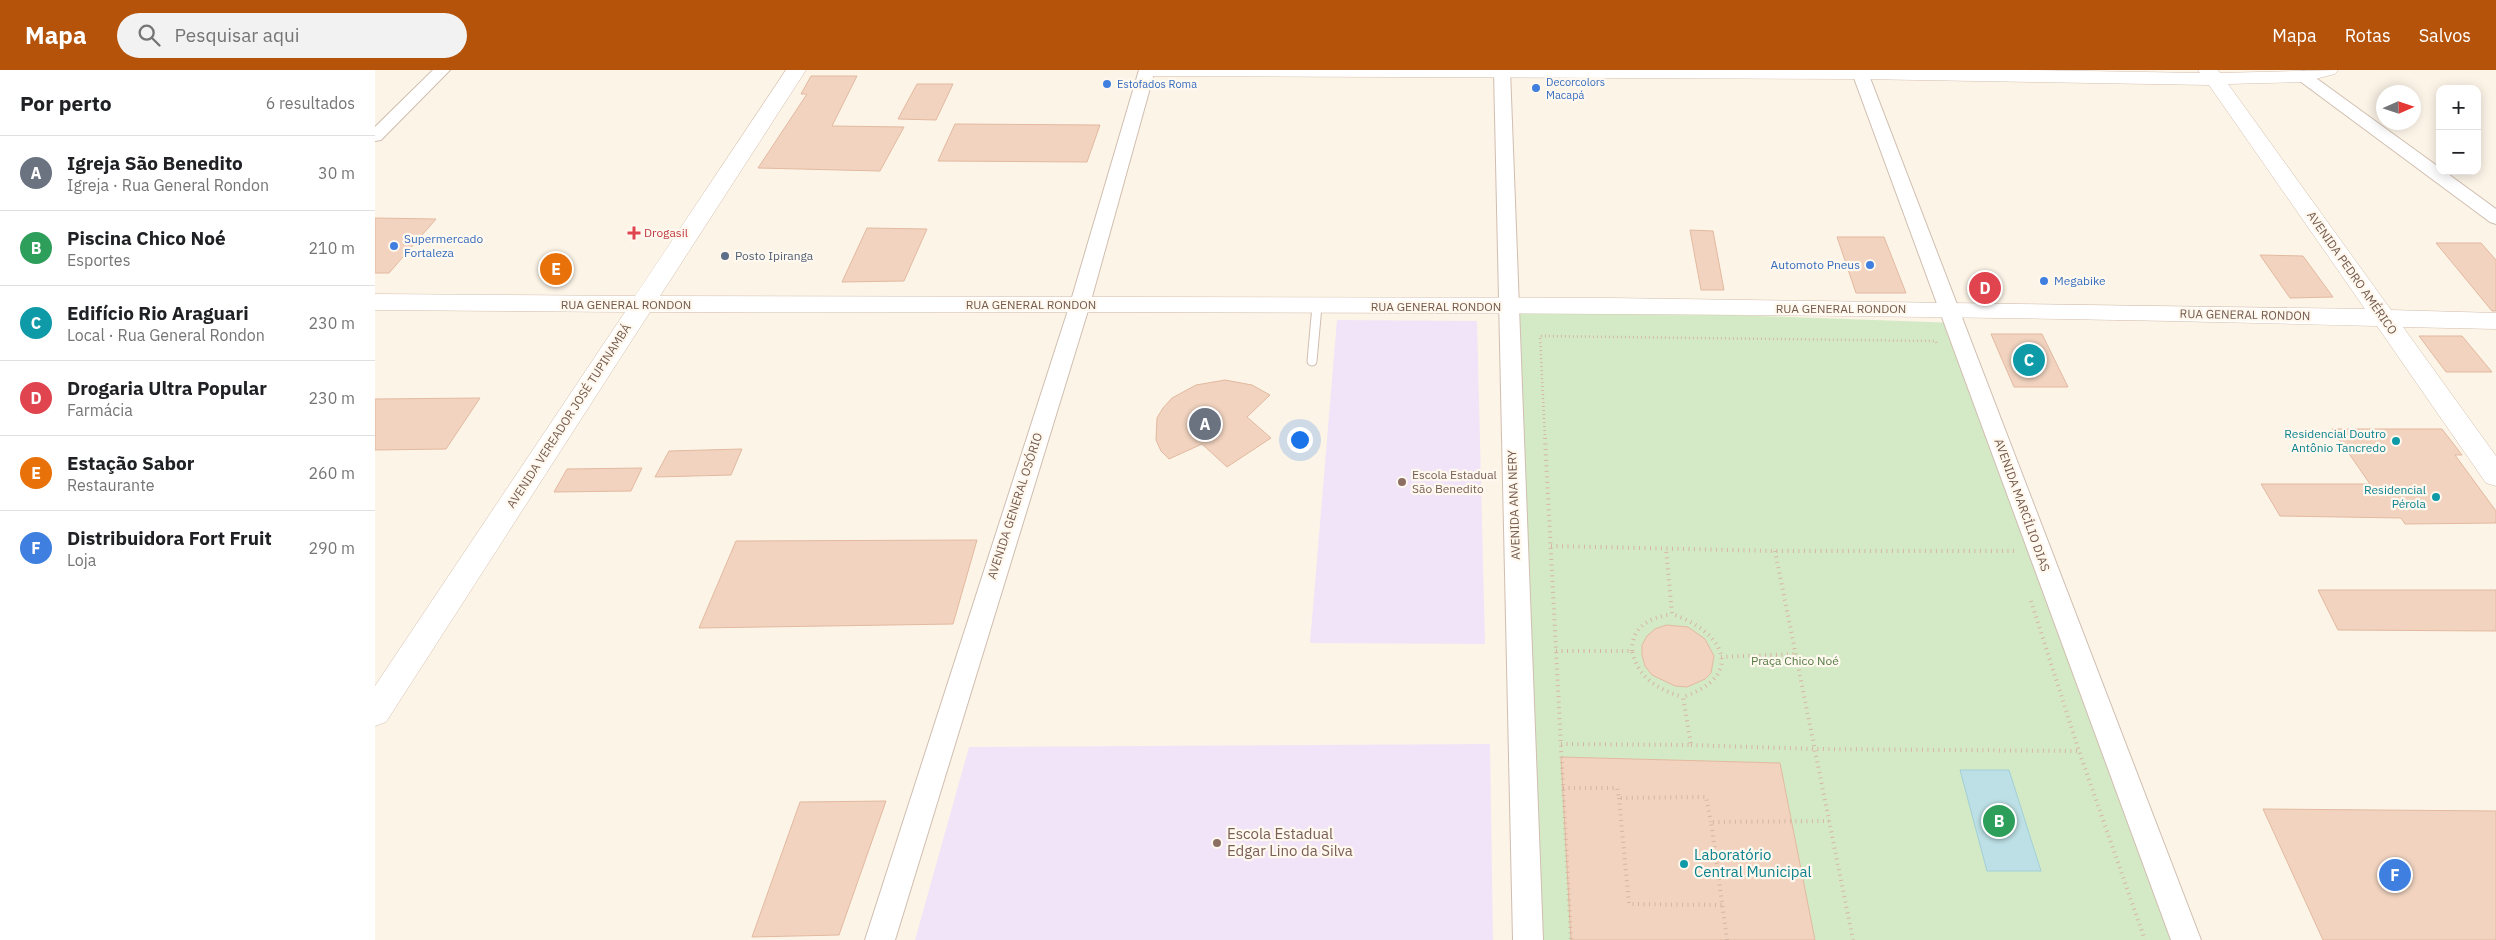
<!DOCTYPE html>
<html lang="pt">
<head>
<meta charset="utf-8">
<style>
  :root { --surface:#fff; --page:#f2f2f2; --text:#202124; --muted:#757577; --line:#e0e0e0; --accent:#b45309 }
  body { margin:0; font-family:"IBM Plex Sans",sans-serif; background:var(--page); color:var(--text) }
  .controls { position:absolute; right:15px; top:15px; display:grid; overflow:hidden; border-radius:10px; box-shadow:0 2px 12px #0003 }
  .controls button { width:45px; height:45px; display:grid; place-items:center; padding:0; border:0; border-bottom:1px solid var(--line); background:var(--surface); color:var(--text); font:25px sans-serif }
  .compass { position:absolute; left:2001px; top:15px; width:45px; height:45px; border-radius:50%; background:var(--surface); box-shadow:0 2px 12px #0003; rotate:87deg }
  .you { position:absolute; left:924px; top:369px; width:18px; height:18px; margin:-12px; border:4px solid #fff; border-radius:50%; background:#1a73e8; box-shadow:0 0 0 8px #1a73e833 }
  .badge { display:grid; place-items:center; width:32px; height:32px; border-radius:50%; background:var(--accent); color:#fff; font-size:16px; font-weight:700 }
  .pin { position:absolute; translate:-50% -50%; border:2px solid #fff; box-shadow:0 1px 5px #0006 }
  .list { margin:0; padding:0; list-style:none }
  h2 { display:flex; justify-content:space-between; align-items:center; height:65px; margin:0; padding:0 20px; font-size:21px }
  h2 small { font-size:16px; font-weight:400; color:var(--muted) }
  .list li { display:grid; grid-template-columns:32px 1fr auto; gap:15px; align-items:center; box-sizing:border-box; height:75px; padding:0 20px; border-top:1px solid var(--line) }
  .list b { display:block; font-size:19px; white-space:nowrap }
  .list p { margin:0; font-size:16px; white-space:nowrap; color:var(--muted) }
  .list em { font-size:16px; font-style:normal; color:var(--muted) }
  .icon { flex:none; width:28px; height:28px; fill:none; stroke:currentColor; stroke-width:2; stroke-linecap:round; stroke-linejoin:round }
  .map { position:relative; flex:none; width:2121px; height:870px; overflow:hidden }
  header { display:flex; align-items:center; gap:30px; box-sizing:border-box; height:70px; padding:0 25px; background:var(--accent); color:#fff }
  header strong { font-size:24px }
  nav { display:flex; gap:28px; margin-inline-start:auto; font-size:18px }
  .search { width:350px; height:45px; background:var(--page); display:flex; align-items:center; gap:12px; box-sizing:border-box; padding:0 18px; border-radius:28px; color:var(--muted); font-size:19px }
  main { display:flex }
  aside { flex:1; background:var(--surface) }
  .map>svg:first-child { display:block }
  .education { fill:#f1e4f8 }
  .green { fill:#d4eac6 }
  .water { fill:#bce0e5; stroke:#a2cfd7 }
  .building { fill:#f1d3bf; stroke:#e3b9a0 }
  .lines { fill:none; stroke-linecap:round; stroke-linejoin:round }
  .lane-casing { stroke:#d0beb0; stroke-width:11 }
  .street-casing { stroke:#d0beb0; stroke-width:2 }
  .secondary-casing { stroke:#d3beae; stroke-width:1 }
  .path-far1 { stroke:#d6b6a2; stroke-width:2.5; stroke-dasharray:1 3; stroke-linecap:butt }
  .path { stroke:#d6b6a2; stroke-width:4; stroke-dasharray:1 4.5; stroke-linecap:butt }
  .lane { stroke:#fff; stroke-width:9 }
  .street { fill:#fff; fill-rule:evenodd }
  .secondary { fill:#fff; fill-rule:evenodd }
  .shop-dot { fill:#3f7fe0; stroke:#fff8ee; stroke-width:2 }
  .health-dot { fill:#e0444e; stroke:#fff8ee; stroke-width:2 }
  .service-dot { fill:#5c6f8a; stroke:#fff8ee; stroke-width:2 }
  .culture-dot { fill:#0f9aa8; stroke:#fff8ee; stroke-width:2 }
  .education-dot { fill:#8d6e63; stroke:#fff8ee; stroke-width:2 }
  .labels { text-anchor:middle; stroke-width:4.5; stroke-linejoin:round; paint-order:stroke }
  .far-shop-label { font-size:11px; fill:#366cbe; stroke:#fff8ee; text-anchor:start }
  .health-label { font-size:12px; fill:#be3a42; stroke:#fff8ee; text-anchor:start }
  .shop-label { font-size:12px; fill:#366cbe; stroke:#fff8ee; text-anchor:start }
  .service-label { font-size:12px; fill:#4e5e75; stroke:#fff8ee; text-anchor:start }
  .street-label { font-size:12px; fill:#755a4c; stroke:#fff8ee }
  .culture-label { font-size:12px; fill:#0d838f; stroke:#fff8ee; text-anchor:end }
  .education-label { font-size:12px; fill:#785e54; stroke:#fff8ee; text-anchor:start }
  .park-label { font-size:12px; fill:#547b44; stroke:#fff8ee }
  .near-education-label { font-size:15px; fill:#785e54; stroke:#fff8ee; text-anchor:start }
  .near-culture-label { font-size:15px; fill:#0d838f; stroke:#fff8ee; text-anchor:start }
</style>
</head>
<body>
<header>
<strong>Mapa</strong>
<div class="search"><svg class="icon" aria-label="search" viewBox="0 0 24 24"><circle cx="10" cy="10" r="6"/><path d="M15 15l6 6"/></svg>Pesquisar aqui</div>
<nav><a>Mapa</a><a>Rotas</a><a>Salvos</a></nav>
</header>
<main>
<aside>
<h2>Por perto<small>6 resultados</small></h2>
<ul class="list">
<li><span class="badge" style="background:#6b7280">A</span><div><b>Igreja São Benedito</b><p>Igreja · Rua General Rondon</p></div><em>30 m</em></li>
<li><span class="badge" style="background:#2e9e5b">B</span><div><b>Piscina Chico Noé</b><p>Esportes</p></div><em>210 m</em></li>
<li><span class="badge" style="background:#0f9aa8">C</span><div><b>Edifício Rio Araguari</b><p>Local · Rua General Rondon</p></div><em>230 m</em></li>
<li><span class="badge" style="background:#e0444e">D</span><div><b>Drogaria Ultra Popular</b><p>Farmácia</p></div><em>230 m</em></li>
<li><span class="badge" style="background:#e8710a">E</span><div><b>Estação Sabor</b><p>Restaurante</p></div><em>260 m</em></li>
<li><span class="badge" style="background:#3f7fe0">F</span><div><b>Distribuidora Fort Fruit</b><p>Loja</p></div><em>290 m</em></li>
</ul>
</aside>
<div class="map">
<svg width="2121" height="870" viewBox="0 0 2121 870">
  <rect width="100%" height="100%" fill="#fcf4e7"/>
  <path class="education" d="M962,250L1102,251L1110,574L935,573Z
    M1115,674L1118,870H540L594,677Z"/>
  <path class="green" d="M1133,237L1582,253L1826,870H1153Z"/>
  <path class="water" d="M1585,700H1634L1666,801H1612Z"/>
  <path class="building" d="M436,6H482L457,56L529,57L505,101L383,98L432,24H426Z
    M542,14H578L561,50L523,49Z
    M580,54L725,55L712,92L563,91Z
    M0,148L61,149L14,203H0Z
    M492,158L552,159L529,211L467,212Z
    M1315,160L1338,161L1349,220H1326Z
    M1462,167H1509L1531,223H1481Z
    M2061,173H2106L2121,190V241H2117Z
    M1885,185L1928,186L1958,227L1915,228Z
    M1616,264H1667L1693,317H1639Z
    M2044,266H2087L2117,302H2071Z
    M850,310L877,315L895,325L872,347L896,368L852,397L827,374L794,389L786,381L781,370L782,348L788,338L797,328L821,315Z
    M105,328L71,379L0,380V329Z
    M1957,359H2067L2087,385H2080L2121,441V453L2030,454L2026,448L1905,446L1886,414H1995Z
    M367,379L356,405L280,407L294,381Z
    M267,398L256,421L179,422L192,399Z
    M602,470L578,554L324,558L361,471Z
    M1943,520H2121V561L1963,560Z
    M1291,555L1313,557L1330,569L1339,586L1336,603L1330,609L1312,617L1300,616L1277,605L1270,596L1267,585V575L1272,566L1280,559Z
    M1186,687L1405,693L1440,870H1196Z
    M511,731L464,865L377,867L425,732Z
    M1888,739L2121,741V870H1948Z"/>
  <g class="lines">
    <defs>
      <path id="lane" d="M937,291L942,236"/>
      <path id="street" d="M58,0H75L6,70L0,71V57Z
        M764,0H780L715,234L520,870H490L695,234Z
        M1119,0H1135L1168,870H1138Z
        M1476,0H1492L1826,870H1796Z
        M1928,1L1934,3L2065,98V101H2069L2121,139V154L2115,152L1922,9L1920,6Z"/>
      <path id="secondary" d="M411,0H431L285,226L1235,228L1990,239L1834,15L1485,9L778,6L771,4L768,0H1651L1825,3L1823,0H1843L1845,3L1963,0L1960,4L1928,12L1853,14L2016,240L2121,243V259L2028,257L2121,386V416L2111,413L2002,256C1426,240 851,243 275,242L11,652L0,656V616L250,242L0,240V224L260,226Z"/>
    </defs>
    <use href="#lane" class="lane-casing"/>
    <use href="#street" class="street-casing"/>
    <use href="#secondary" class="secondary-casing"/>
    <path class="path-far1" d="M1170,369L1165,266L1561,271L1562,274"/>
    <path class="path" d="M1170,368L1196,870
      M1176,476L1400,481H1640
      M1400,481L1478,870
      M1656,531L1704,681L1770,870
      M1181,581H1257C1264,609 1282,619 1308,627
      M1257,581C1257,556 1274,548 1297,544
      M1346,587L1421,584
      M1186,674L1316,675L1308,627C1372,605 1348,561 1297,544L1291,478
      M1316,675L1440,679L1704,681
      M1188,718H1242L1244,728L1331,727L1336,752
      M1244,728L1254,834L1347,835
      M1352,870L1336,752L1454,751"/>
    <use href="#lane" class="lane"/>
    <use href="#street" class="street"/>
    <use href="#secondary" class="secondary"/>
  </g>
  <g class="shop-dot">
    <circle cx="732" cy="14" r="5"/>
    <circle cx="1161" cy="18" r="5"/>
    <circle cx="19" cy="176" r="5"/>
    <circle cx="1495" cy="195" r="5"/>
    <circle cx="1669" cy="211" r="5"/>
  </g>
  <path class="health-dot" d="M256.5 155.5h5v5h5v5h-5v5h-5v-5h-5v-5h5z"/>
  <circle class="service-dot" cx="350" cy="186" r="5"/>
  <g class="culture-dot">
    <circle cx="2021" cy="371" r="5"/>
    <circle cx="2061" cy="427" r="5"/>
    <circle cx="1309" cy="794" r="5"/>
  </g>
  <g class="education-dot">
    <circle cx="1027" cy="412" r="5"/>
    <circle cx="842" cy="773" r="5"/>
  </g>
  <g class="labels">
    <g class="far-shop-label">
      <text x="1171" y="16">Decorcolors<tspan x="1171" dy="13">Macapá</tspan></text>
      <text x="742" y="18">Estofados Roma</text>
    </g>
    <g class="health-label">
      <text x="269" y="167">Drogasil</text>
    </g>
    <g class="shop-label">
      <text x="29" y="173">Supermercado<tspan x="29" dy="14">Fortaleza</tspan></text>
      <text x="1485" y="199" text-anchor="end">Automoto Pneus</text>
      <text x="1679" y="215">Megabike</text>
    </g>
    <g class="service-label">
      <text x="360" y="190">Posto Ipiranga</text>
    </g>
    <g class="street-label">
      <text transform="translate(1977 203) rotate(55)" y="4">AVENIDA PEDRO AMÉRICO</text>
      <text x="251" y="239">RUA GENERAL RONDON</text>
      <text x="656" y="239">RUA GENERAL RONDON</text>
      <text x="1061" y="241">RUA GENERAL RONDON</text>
      <text x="1466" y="243">RUA GENERAL RONDON</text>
      <text transform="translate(1870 245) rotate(1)" y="4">RUA GENERAL RONDON</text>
      <text transform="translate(194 346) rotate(-57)" y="4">AVENIDA VEREADOR JOSÉ TUPINAMBÁ</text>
      <text transform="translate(1139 435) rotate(-92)" y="4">AVENIDA ANA NERY</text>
      <text transform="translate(1647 435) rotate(70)" y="4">AVENIDA MARCÍLIO DIAS</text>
      <text transform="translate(640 436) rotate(-72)" y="4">AVENIDA GENERAL OSÓRIO</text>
    </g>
    <g class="culture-label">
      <text x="2011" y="368">Residencial Doutro<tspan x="2011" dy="14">Antônio Tancredo</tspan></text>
      <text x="2051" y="424">Residencial<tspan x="2051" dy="14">Pérola</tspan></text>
    </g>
    <g class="education-label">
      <text x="1037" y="409">Escola Estadual<tspan x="1037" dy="14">São Benedito</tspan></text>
    </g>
    <g class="park-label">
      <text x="1420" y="595">Praça Chico Noé</text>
    </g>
    <g class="near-education-label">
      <text x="852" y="769">Escola Estadual<tspan x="852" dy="17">Edgar Lino da Silva</tspan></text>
    </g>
    <g class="near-culture-label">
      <text x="1319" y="790">Laboratório<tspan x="1319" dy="17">Central Municipal</tspan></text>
    </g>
  </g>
</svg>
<div class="controls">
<button>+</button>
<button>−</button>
</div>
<svg class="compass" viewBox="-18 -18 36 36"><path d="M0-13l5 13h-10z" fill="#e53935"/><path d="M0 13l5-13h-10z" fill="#757577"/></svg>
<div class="you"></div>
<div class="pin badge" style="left:830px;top:354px;background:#6b7280">A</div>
<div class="pin badge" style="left:1624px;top:751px;background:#2e9e5b">B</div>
<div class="pin badge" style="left:1654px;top:290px;background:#0f9aa8">C</div>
<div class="pin badge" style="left:1610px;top:218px;background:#e0444e">D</div>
<div class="pin badge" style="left:181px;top:199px;background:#e8710a">E</div>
<div class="pin badge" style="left:2020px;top:805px;background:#3f7fe0">F</div>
</div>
</main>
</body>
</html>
